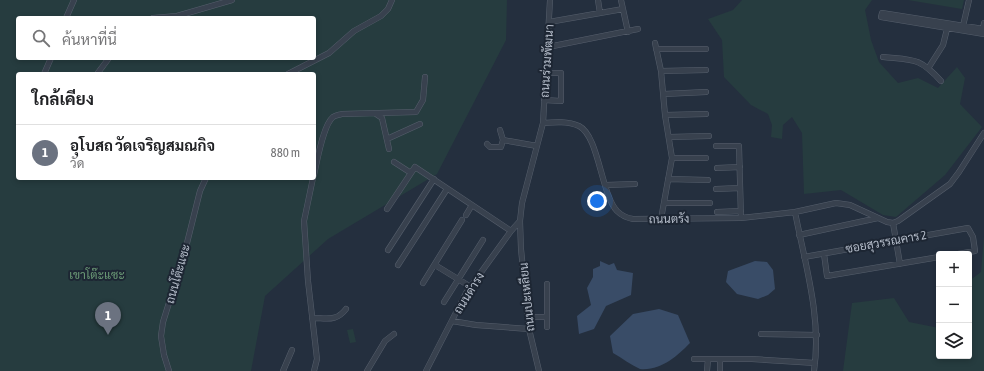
<!DOCTYPE html>
<html lang="th">
<head>
<meta charset="utf-8">
<style>
  :root { --surface:#fff; --page:#f2f2f2; --text:#202124; --muted:#757577; --line:#e0e0e0; --accent:#db2777 }
  body { margin:0; font-family:"Asap Condensed",Sarabun,sans-serif; background:var(--page); color:var(--text) }
  .controls { position:absolute; right:12px; bottom:12px; display:grid; overflow:hidden; border-radius:4px; box-shadow:0 2px 6px #0003 }
  .controls button { width:36px; height:36px; display:grid; place-items:center; padding:0; border:0; border-bottom:1px solid var(--line); background:var(--surface); color:var(--text); font:20px sans-serif }
  .you { position:absolute; left:597px; top:201px; width:14px; height:14px; margin:-10px; border:3px solid #fff; border-radius:50%; background:#1a73e8; box-shadow:0 0 0 6px #1a73e833 }
  .badge { display:grid; place-items:center; width:26px; height:26px; border-radius:50%; background:var(--accent); color:#fff; font-size:13px; font-weight:700 }
  .pin { position:absolute; translate:-50% -33px; filter:drop-shadow(0 1px 2px #0008) }
  .pin::after { content:''; position:absolute; top:21px; width:14px; height:12px; background:inherit; clip-path:polygon(0 0,100% 0,50% 100%) }
  .list { margin:0; padding:0; list-style:none }
  h2 { display:flex; justify-content:space-between; align-items:center; height:52px; margin:0; padding:0 16px; font-size:17px }
  h2 small { font-size:13px; font-weight:400; color:var(--muted) }
  .list li { display:grid; grid-template-columns:26px 1fr auto; gap:12px; align-items:center; box-sizing:border-box; height:56px; padding:0 16px; border-top:1px solid var(--line) }
  .list b { display:block; font-size:15px; white-space:nowrap }
  .list p { margin:0; font-size:13px; white-space:nowrap; color:var(--muted) }
  .list em { font-size:13px; font-style:normal; color:var(--muted) }
  .icon { flex:none; width:22px; height:22px; fill:none; stroke:currentColor; stroke-width:2; stroke-linecap:round; stroke-linejoin:round }
  .map { position:relative; flex:none; width:984px; height:371px; overflow:hidden }
  .search { position:absolute; background:var(--surface); box-shadow:0 2px 6px #0003; left:16px; top:16px; width:300px; height:44px; display:flex; align-items:center; gap:10px; box-sizing:border-box; padding:0 14px; border-radius:4px; color:var(--muted); font-size:15px }
  .panel { position:absolute; background:var(--surface); box-shadow:0 2px 6px #0003; left:16px; top:72px; width:300px; height:108px; border-radius:4px }
  .map>svg:first-child { display:block }
  .green { fill:#263c3f; fill-rule:evenodd }
  .water { fill:#394c67 }
  .lines { fill:none; stroke-linecap:round; stroke-linejoin:round }
  .minor-casing { stroke:#565f6c; stroke-width:6 }
  .minor { stroke:#38414e; stroke-width:5 }
  .labels { text-anchor:middle; stroke-width:4; stroke-linejoin:round; paint-order:stroke }
  .street-label { font-size:12px; fill:#b4bcc9; stroke:#1d2633 }
  .park-label { font-size:12px; fill:#6b9a76; stroke:#1d2633 }
</style>
</head>
<body>
<div class="map">
<svg width="984" height="371" viewBox="0 0 984 371">
  <rect width="100%" height="100%" fill="#242f3e"/>
  <path class="green" d="M0,0H507L506,40L437,174L328,239L265,296L251,371H0ZM18,18H314V58H18ZM18,74H314V178H18Z
    M742,0H872L865,10L871,40L879,62L898,83L918,78L938,88L957,67L965,78L960,104L982,127L945,175L896,217L883,215L841,190L804,194L802,133L792,117L783,125L782,139L771,137L772,125L768,114L751,105L724,77L722,40L708,19L733,10Z
    M908,0H964L962,9Z
    M984,236V371H843L852,303L894,298L909,322L939,328V356H969V281L981,272Z
    M353,329L356,342L350,343L347,330Z"/>
  <path class="water" d="M600,261L609,265L614,263L617,270L633,273L631,295L606,306L594,329L579,334L577,316L591,305L587,288L593,277V269L600,266Z
    M755,261L767,262L773,270L775,289L768,295L758,299L737,294L726,282L728,271Z
    M659,309L678,315L690,343C677,356 661,371 640,369C631,365 622,358 613,353L610,336L633,314Z"/>
  <g class="lines">
    <defs>
      <path id="minor" d="M598,0L600,13
        M621,0L628,32
        M66,18L74,0
        M153,18L177,16L232,0
        M549,22L623,9
        M963,26L969,0
        M983,29L984,23
        M984,29L882,13L881,17L984,34
        M655,43L661,71L665,115L672,158L661,219
        M548,47L638,29
        M656,49H706
        M883,57C913,60 919,57 941,81
        M929,67L943,45L948,25
        M661,71L706,70
        M44,74L51,58
        M97,74L109,58
        M288,74L329,53L354,31L381,16L388,9L392,0
        M664,94L706,92
        M544,100L561,101V73H546
        M376,114L382,118L389,149
        M665,115L706,114
        M543,123C555,122 568,121 579,126C599,136 601,194 617,211C622,216 627,218 633,219L741,218L795,212L836,203L850,205L887,222L893,223L898,221L950,184L959,172L984,133
        M500,130L503,140
        M669,137L709,136
        M387,139L420,124
        M487,144L490,147H501L503,140L537,146
        M716,146H739L741,218
        M672,158H706
        M394,162L411,173
        M717,168L740,167
        M314,175C317,162 323,125 333,117C336,115 339,115 342,114L416,112L423,100L425,77
        M313,178L304,221L308,281L317,359L314,371
        M668,179L708,180
        M606,185L635,184
        M716,189L740,188
        M664,203H710
        M387,209L415,167L511,231
        M717,212L741,211
        M795,212C805,264 822,318 814,371
        M466,215L472,205
        M893,223L900,264
        M799,235L878,218
        M388,250L434,179
        M824,254L827,276L939,257
        M804,257L968,228L973,237L975,251L958,254
        M398,265L447,189
        M435,265L471,287
        M423,283L462,220
        M444,302L483,240
        M528,317H546
        M312,318C327,318 336,322 346,309
        M452,321L476,325L529,329
        M547,327V284
        M761,334L817,335
        M694,359H752L815,363
        M169,371L164,355L161,336L163,322L184,255L200,191L206,178
        M283,371L292,350
        M367,371L385,341L394,334
        M426,371L466,293L511,231L520,221
        M539,371L529,329L521,249L520,221L522,203L543,123L550,0
        M707,371L708,359
        M720,371V359"/>
    </defs>
    <use href="#minor" class="minor-casing"/>
    <use href="#minor" class="minor"/>
  </g>
  <g class="labels">
    <g class="street-label">
      <text transform="translate(547 61) rotate(-86)" y="4">ถนนร่วมพัฒนา</text>
      <text transform="translate(669 219) rotate(-1)" y="4">ถนนตรัง</text>
      <text transform="translate(886 242) rotate(-10)" y="4">ซอยสุวรรณคาร 2</text>
      <text transform="translate(178 274) rotate(-74)" y="4">ถนนโต๊ะแซะ</text>
      <text transform="translate(469 293) rotate(-58)" y="4">ถนนดำรง</text>
      <text transform="translate(527 297) rotate(-96)" y="4">ถนนปะเหลียน</text>
    </g>
    <g class="park-label">
      <text x="97" y="279">เขาโต๊ะแซะ</text>
    </g>
  </g>
</svg>
<div class="controls">
<button>+</button>
<button>−</button>
<button><svg class="icon" aria-label="layers" viewBox="0 0 24 24"><path d="M12 4l9 5-9 5-9-5zM3 14l9 5 9-5"/></svg></button>
</div>
<div class="you"></div>
<div class="pin badge" style="left:108px;top:335px;background:#6b7280">1</div>
<div class="search"><svg class="icon" aria-label="search" viewBox="0 0 24 24"><circle cx="10" cy="10" r="6"/><path d="M15 15l6 6"/></svg>ค้นหาที่นี่</div>
<section class="panel">
<h2>ใกล้เคียง<small></small></h2>
<ul class="list">
<li><span class="badge" style="background:#6b7280">1</span><div><b>อุโบสถ วัดเจริญสมณกิจ</b><p>วัด</p></div><em>880 m</em></li>
</ul>
</section>
</div>
</body>
</html>
